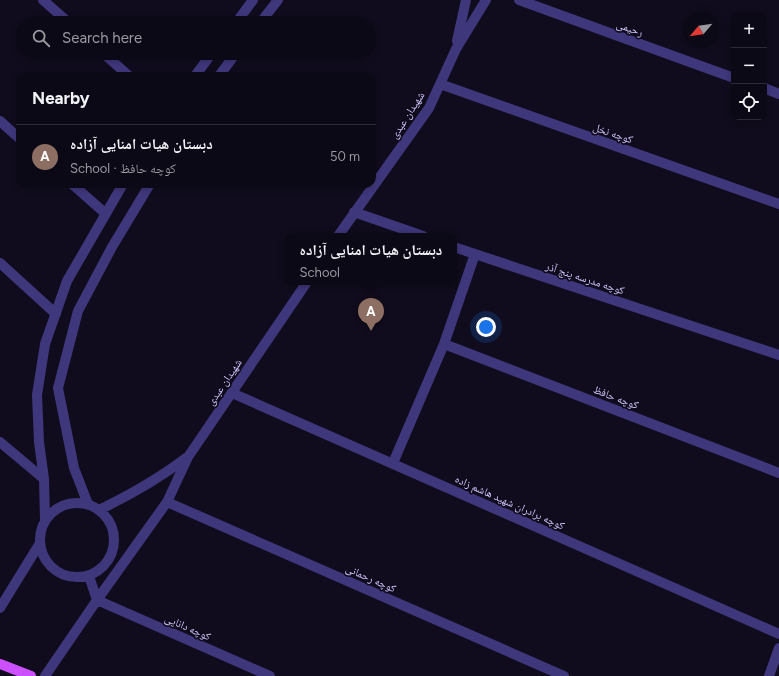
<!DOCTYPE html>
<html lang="en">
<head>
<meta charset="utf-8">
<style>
  :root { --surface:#0c0916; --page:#15121f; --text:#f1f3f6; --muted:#9a9aa1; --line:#2c2a35; --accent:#d93025 }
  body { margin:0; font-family:Figtree,"Noto Naskh Arabic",sans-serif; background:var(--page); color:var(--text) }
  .controls { position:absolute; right:12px; top:12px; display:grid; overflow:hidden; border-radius:8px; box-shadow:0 2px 6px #0003 }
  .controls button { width:36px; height:36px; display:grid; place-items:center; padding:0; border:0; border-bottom:1px solid var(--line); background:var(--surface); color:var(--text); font:20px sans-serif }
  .compass { position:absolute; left:683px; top:12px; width:36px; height:36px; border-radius:50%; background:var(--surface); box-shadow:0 2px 6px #0003; rotate:241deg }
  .you { position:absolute; left:486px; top:327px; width:14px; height:14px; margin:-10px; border:3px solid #fff; border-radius:50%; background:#1a73e8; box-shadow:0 0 0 6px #1a73e833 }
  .badge { display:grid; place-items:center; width:26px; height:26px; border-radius:50%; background:var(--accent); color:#fff; font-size:13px; font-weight:700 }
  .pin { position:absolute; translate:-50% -33px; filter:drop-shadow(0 1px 2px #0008) }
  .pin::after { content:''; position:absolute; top:21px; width:14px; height:12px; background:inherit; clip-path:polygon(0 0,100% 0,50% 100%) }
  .popup { position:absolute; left:285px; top:233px; width:172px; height:52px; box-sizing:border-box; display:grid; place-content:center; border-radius:8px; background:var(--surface); filter:drop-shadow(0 1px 3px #0005); font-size:13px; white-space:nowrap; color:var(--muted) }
  .popup b { font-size:15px; color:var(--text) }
  .popup::after { content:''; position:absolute; left:50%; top:100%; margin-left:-8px; border:8px solid transparent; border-top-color:var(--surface) }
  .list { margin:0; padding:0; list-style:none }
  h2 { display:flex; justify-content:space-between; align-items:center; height:52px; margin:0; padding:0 16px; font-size:17px }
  h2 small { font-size:13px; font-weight:400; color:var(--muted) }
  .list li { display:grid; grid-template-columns:26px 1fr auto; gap:12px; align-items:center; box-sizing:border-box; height:64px; padding:0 16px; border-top:1px solid var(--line) }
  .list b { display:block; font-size:15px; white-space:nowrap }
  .list p { margin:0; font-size:13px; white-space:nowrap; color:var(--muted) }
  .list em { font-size:13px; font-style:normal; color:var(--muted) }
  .icon { flex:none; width:22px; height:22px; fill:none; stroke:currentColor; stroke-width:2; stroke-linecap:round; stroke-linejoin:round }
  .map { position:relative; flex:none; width:779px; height:676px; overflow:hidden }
  .search { position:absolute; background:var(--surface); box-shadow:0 2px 6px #0003; left:16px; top:16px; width:360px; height:44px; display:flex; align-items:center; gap:10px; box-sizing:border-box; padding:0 14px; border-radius:22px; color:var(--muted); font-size:15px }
  .panel { position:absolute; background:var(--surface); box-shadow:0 2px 6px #0003; left:16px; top:72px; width:360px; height:116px; border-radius:12px }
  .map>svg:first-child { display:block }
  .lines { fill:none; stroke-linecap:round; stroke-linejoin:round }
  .minor { stroke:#3f377c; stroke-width:10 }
  .major { stroke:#cc50fe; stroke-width:10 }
  .labels { text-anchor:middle; stroke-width:3.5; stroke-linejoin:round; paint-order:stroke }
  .street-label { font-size:11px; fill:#d3c8ff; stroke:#100c1d }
</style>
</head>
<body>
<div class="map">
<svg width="779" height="676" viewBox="0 0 779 676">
  <rect width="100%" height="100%" fill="#100c1d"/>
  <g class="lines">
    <path class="minor" d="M43,0L69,23
      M519,0L734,78
      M236,23L253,0
      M260,23L278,0
      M457,41L466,0
      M103,53L129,76
      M195,76L212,53
      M219,76L236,53
      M440,84L779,204
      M764,88L779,94
      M0,121L20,139
      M72,184L106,214
      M354,212L423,236
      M338,236L429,108L456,49L486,0
      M454,247L475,254
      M0,263L56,314
      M444,344L779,473
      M232,393L779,634
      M0,442L44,479
      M393,463L444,344L475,254L779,355
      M167,502L564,676
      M40 540a37 37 0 1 1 74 0a37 37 0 1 1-74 0Z
      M88,504L74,468L58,388L78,311L112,247L150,184
      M99,510C132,494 157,480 186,458
      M45,521L44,479L39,442L37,395L45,344L67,281L123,184
      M0,608L40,543
      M45,676L97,600L89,576
      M270,676L97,600L167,502L188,457L307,282
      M769,676L779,648"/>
    <path class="major" d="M0,664L31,676"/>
  </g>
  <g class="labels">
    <g class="street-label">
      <text transform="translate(630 28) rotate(20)" y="4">رحیمی</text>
      <text transform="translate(407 115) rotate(-57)" y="4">شهیدان عبدی</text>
      <text transform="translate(613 133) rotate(19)" y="4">کوچه نخل</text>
      <text transform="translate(585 278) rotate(18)" y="4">کوچه مدرسه پنج آذر</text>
      <text transform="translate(224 382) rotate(-56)" y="4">شهیدان عبدی</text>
      <text transform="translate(616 397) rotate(21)" y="4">کوچه حافظ</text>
      <text transform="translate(510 502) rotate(24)" y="4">کوچه برادران شهید هاشم زاده</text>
      <text transform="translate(371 578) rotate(24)" y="4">کوچه رحمانی</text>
      <text transform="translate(188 627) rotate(24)" y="4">کوچه دانایی</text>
    </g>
  </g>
</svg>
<div class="controls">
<button>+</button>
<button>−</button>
<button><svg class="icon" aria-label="locate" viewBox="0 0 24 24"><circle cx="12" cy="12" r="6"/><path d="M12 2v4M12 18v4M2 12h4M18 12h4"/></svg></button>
</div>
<svg class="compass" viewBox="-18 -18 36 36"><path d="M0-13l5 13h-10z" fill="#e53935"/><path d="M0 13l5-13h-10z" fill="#9a9aa1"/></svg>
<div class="you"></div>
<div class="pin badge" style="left:371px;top:331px;background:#8d6e63">A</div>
<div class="popup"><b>دبستان هیات امنایی آزاده</b>School</div>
<div class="search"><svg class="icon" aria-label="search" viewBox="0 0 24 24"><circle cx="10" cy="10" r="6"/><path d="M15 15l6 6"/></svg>Search here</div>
<section class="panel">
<h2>Nearby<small></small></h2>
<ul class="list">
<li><span class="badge" style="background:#8d6e63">A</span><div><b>دبستان هیات امنایی آزاده</b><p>School · کوچه حافظ</p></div><em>50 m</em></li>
</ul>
</section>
</div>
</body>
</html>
